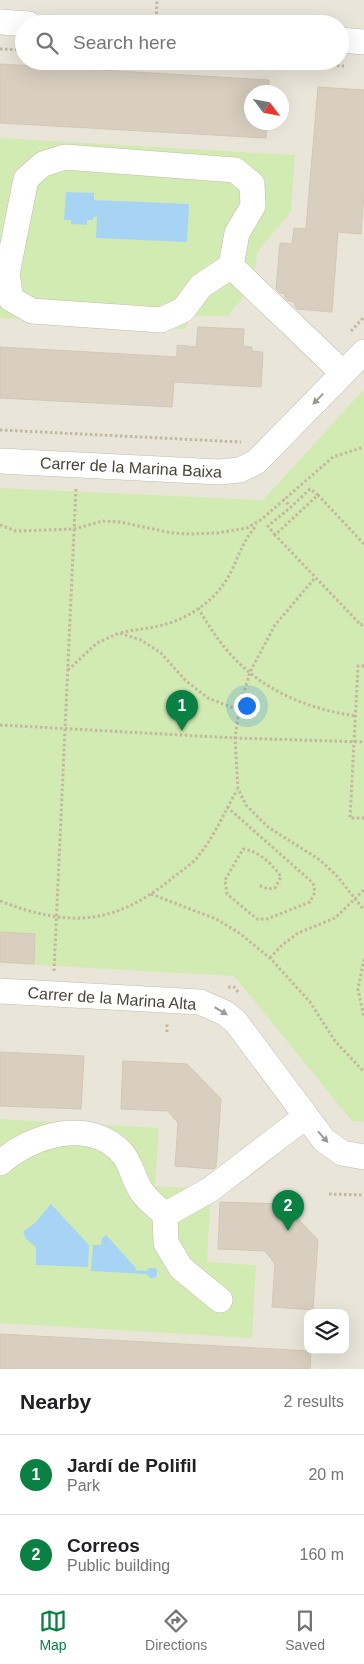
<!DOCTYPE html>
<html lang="en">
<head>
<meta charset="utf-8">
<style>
  :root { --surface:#fff; --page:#f6f6f6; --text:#202124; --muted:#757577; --line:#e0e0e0; --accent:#0b8043 }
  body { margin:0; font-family:Arial,sans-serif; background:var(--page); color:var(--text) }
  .controls { position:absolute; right:15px; bottom:15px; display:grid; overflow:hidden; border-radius:10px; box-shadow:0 5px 20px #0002 }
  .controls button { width:45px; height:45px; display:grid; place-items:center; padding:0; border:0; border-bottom:1px solid var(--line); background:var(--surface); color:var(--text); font:25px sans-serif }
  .compass { position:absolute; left:244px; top:85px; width:45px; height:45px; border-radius:50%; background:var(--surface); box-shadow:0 5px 20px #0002; rotate:122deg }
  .you { position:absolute; left:246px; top:705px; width:18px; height:18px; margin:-12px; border:4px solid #fff; border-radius:50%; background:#1a73e8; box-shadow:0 0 0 8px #1a73e833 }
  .badge { display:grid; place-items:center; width:32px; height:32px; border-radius:50%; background:var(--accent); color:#fff; font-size:16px; font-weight:700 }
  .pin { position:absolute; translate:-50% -41px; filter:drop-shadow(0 1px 2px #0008) }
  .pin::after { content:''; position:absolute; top:26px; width:18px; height:15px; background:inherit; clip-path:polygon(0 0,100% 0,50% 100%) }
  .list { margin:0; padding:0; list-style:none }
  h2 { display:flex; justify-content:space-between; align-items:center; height:65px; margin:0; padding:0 20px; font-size:21px }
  h2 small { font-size:16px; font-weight:400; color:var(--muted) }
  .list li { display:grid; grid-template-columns:32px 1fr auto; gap:15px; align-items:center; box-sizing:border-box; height:80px; padding:0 20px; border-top:1px solid var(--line) }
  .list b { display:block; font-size:19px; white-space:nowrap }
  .list p { margin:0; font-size:16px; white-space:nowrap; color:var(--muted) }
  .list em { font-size:16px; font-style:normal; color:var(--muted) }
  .icon { flex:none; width:28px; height:28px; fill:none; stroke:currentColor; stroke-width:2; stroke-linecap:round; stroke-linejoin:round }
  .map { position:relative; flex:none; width:364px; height:1369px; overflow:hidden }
  .search { position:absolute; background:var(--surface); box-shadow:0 5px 20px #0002; left:15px; right:15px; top:15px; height:55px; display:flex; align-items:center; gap:12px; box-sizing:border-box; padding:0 18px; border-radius:28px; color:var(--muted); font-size:19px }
  .sheet { height:225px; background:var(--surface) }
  nav { display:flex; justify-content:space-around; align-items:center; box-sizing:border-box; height:70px; border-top:1px solid var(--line); background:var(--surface); font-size:14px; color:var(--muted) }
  nav a { display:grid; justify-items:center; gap:2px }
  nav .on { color:var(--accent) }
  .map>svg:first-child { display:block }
  .residential { fill:#eae5d9; fill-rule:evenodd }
  .green { fill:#d2ebb3 }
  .water { fill:#a7d4f4 }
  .building { fill:#d8cfc0; stroke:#d4c7b3 }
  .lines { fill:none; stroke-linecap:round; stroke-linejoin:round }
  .minor-casing { stroke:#c2bbad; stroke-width:26 }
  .path { stroke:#c5b79e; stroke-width:3; stroke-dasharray:2.5 2.5; stroke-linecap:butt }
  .minor { stroke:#fff; stroke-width:25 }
  .oneway { fill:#9c9892 }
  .labels { text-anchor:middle; stroke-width:4.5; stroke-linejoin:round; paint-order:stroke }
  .street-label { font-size:16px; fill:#4b4438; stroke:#fff }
</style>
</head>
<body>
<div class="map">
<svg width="364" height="1369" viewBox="0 0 364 1369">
  <rect width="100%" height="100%" fill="#f6f3eb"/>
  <path class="residential" d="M0,0H364V1369H0ZM24,24H340V61H24ZM252,92H282V122H252ZM308,1313H345V1350H308Z"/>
  <path class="green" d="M0,138L295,155L291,212L258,251L252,286L228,316H192L185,329L0,318Z
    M364,389V1122L352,1121L234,976L0,963V488L263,500Z
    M0,1119L159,1128L155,1186L211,1189L207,1262L256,1265L252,1338L0,1323Z"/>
  <path class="water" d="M66,192L94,193V200L189,204L187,242L96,238L97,217H93V220H87V225L71,224V220H64Z
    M51,1204L89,1245L88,1267L36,1265V1247L26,1239L23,1232L36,1222Z
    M106,1235L136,1268L135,1270L146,1271L149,1268H155L157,1270V1276L152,1279L146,1274L91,1271L93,1245H101L102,1238Z"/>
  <path class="building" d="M0,64L269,80V92H252V122H267L266,138L0,123Z
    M318,87L364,90V194L361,234L338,232L332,312L297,309L295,307V302L289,301L285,298V294L280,293L276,289L280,243L292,244L294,228L306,229Z
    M198,327L244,329L243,346L252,347V351L263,352L261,387L174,382L172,407L0,398V347L177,357V345L196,347Z
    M0,932L35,934L34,964L0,962Z
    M0,1052L84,1056L81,1109L0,1106Z
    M123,1061L187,1064L221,1099L216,1167L214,1169L175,1166L178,1123L168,1111L121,1109Z
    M220,1202L284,1204L318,1240L313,1310L272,1307L275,1264L265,1251L218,1249Z
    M0,1334L311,1351L310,1369H0Z"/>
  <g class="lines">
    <defs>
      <path id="minor" d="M0,22L29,24
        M340,40L364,42
        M65,157L235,170L252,184L253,206L237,233L231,266L201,286L183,310L161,320L32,311L11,299L7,274L26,179L43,164Z
        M231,266L343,373
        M0,461L219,472L240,470L256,462L364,352
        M0,991L200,1002L225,1013L236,1022L324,1140L342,1153L364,1157
        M0,1163C32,1135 89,1117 122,1153C130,1161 133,1177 139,1187C144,1198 157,1207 165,1215L166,1243L181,1268L220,1300
        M165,1215L211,1189L305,1117"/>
    </defs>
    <use href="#minor" class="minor-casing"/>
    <path class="path" d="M156,24L157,0
      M0,49L24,50
      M242,61L344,66
      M351,331L364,317
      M0,430L241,442
      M283,499L291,507L310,489L318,495
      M0,525L16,531L74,529L103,521L120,522L172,533L191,534L217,533L247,528L262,519L333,457L364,447
      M275,535L268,526L291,507
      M364,544L318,495L275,535L361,625L364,622
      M314,579L275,625L250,672L239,710L235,738L238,789L246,805L268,827L320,860L337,876L364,910
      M198,608C209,626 220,644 235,659C266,692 312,710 356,716
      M121,633C134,629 149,629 163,625C192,617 217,599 231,572C239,555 244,539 257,525
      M364,666H358L350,818H364
      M68,670L97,643L119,633L141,640L161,653L186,681L208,698L239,710
      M0,725L235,738L364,742
      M227,807L313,883L315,892L310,902L267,919H257L227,894L225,880L243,849C257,850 274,865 281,877L275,888L268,889L258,885
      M151,894L216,919L238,932L270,958L310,1002L335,1041L364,1072
      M0,901C68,927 112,926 170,880C179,872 192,865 199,855C214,837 225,811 237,790
      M270,958L281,946L298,933L335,918L364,890
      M364,959L358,989L364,1018
      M54,971L76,488
      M228,987H234L239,993
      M167,1032V1024
      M329,1194L364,1195"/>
    <use href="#minor" class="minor"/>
  </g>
  <defs><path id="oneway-solid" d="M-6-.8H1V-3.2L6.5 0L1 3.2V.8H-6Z" transform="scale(1.25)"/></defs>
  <g class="oneway">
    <use href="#oneway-solid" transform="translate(318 399) rotate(134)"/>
    <use href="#oneway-solid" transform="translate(221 1011) rotate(31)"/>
    <use href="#oneway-solid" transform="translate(323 1137) rotate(48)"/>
  </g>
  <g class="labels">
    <g class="street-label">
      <text transform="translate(131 467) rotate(3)" y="6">Carrer de la Marina Baixa</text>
      <text transform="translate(112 998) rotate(4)" y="6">Carrer de la Marina Alta</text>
    </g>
  </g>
</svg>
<div class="controls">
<button><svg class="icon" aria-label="layers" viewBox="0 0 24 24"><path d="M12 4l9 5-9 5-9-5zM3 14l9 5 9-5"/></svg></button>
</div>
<svg class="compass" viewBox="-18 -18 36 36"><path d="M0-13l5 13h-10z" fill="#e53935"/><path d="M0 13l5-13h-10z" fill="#757577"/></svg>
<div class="you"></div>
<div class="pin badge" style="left:182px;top:731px">1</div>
<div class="pin badge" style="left:288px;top:1231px">2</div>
<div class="search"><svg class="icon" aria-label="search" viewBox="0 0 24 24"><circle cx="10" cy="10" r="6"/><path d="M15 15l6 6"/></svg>Search here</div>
</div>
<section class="sheet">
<h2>Nearby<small>2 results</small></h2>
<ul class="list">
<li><span class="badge">1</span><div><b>Jardí de Polifil</b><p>Park</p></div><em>20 m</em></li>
<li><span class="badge">2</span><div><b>Correos</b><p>Public building</p></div><em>160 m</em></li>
</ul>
</section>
<nav>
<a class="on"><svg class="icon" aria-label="map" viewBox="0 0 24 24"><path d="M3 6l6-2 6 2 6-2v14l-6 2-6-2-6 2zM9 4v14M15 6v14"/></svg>Map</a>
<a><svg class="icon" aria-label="directions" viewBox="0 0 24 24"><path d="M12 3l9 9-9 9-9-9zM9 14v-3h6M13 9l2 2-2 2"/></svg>Directions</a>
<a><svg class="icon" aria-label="saved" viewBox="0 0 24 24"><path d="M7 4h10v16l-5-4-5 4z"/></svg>Saved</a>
</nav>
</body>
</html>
